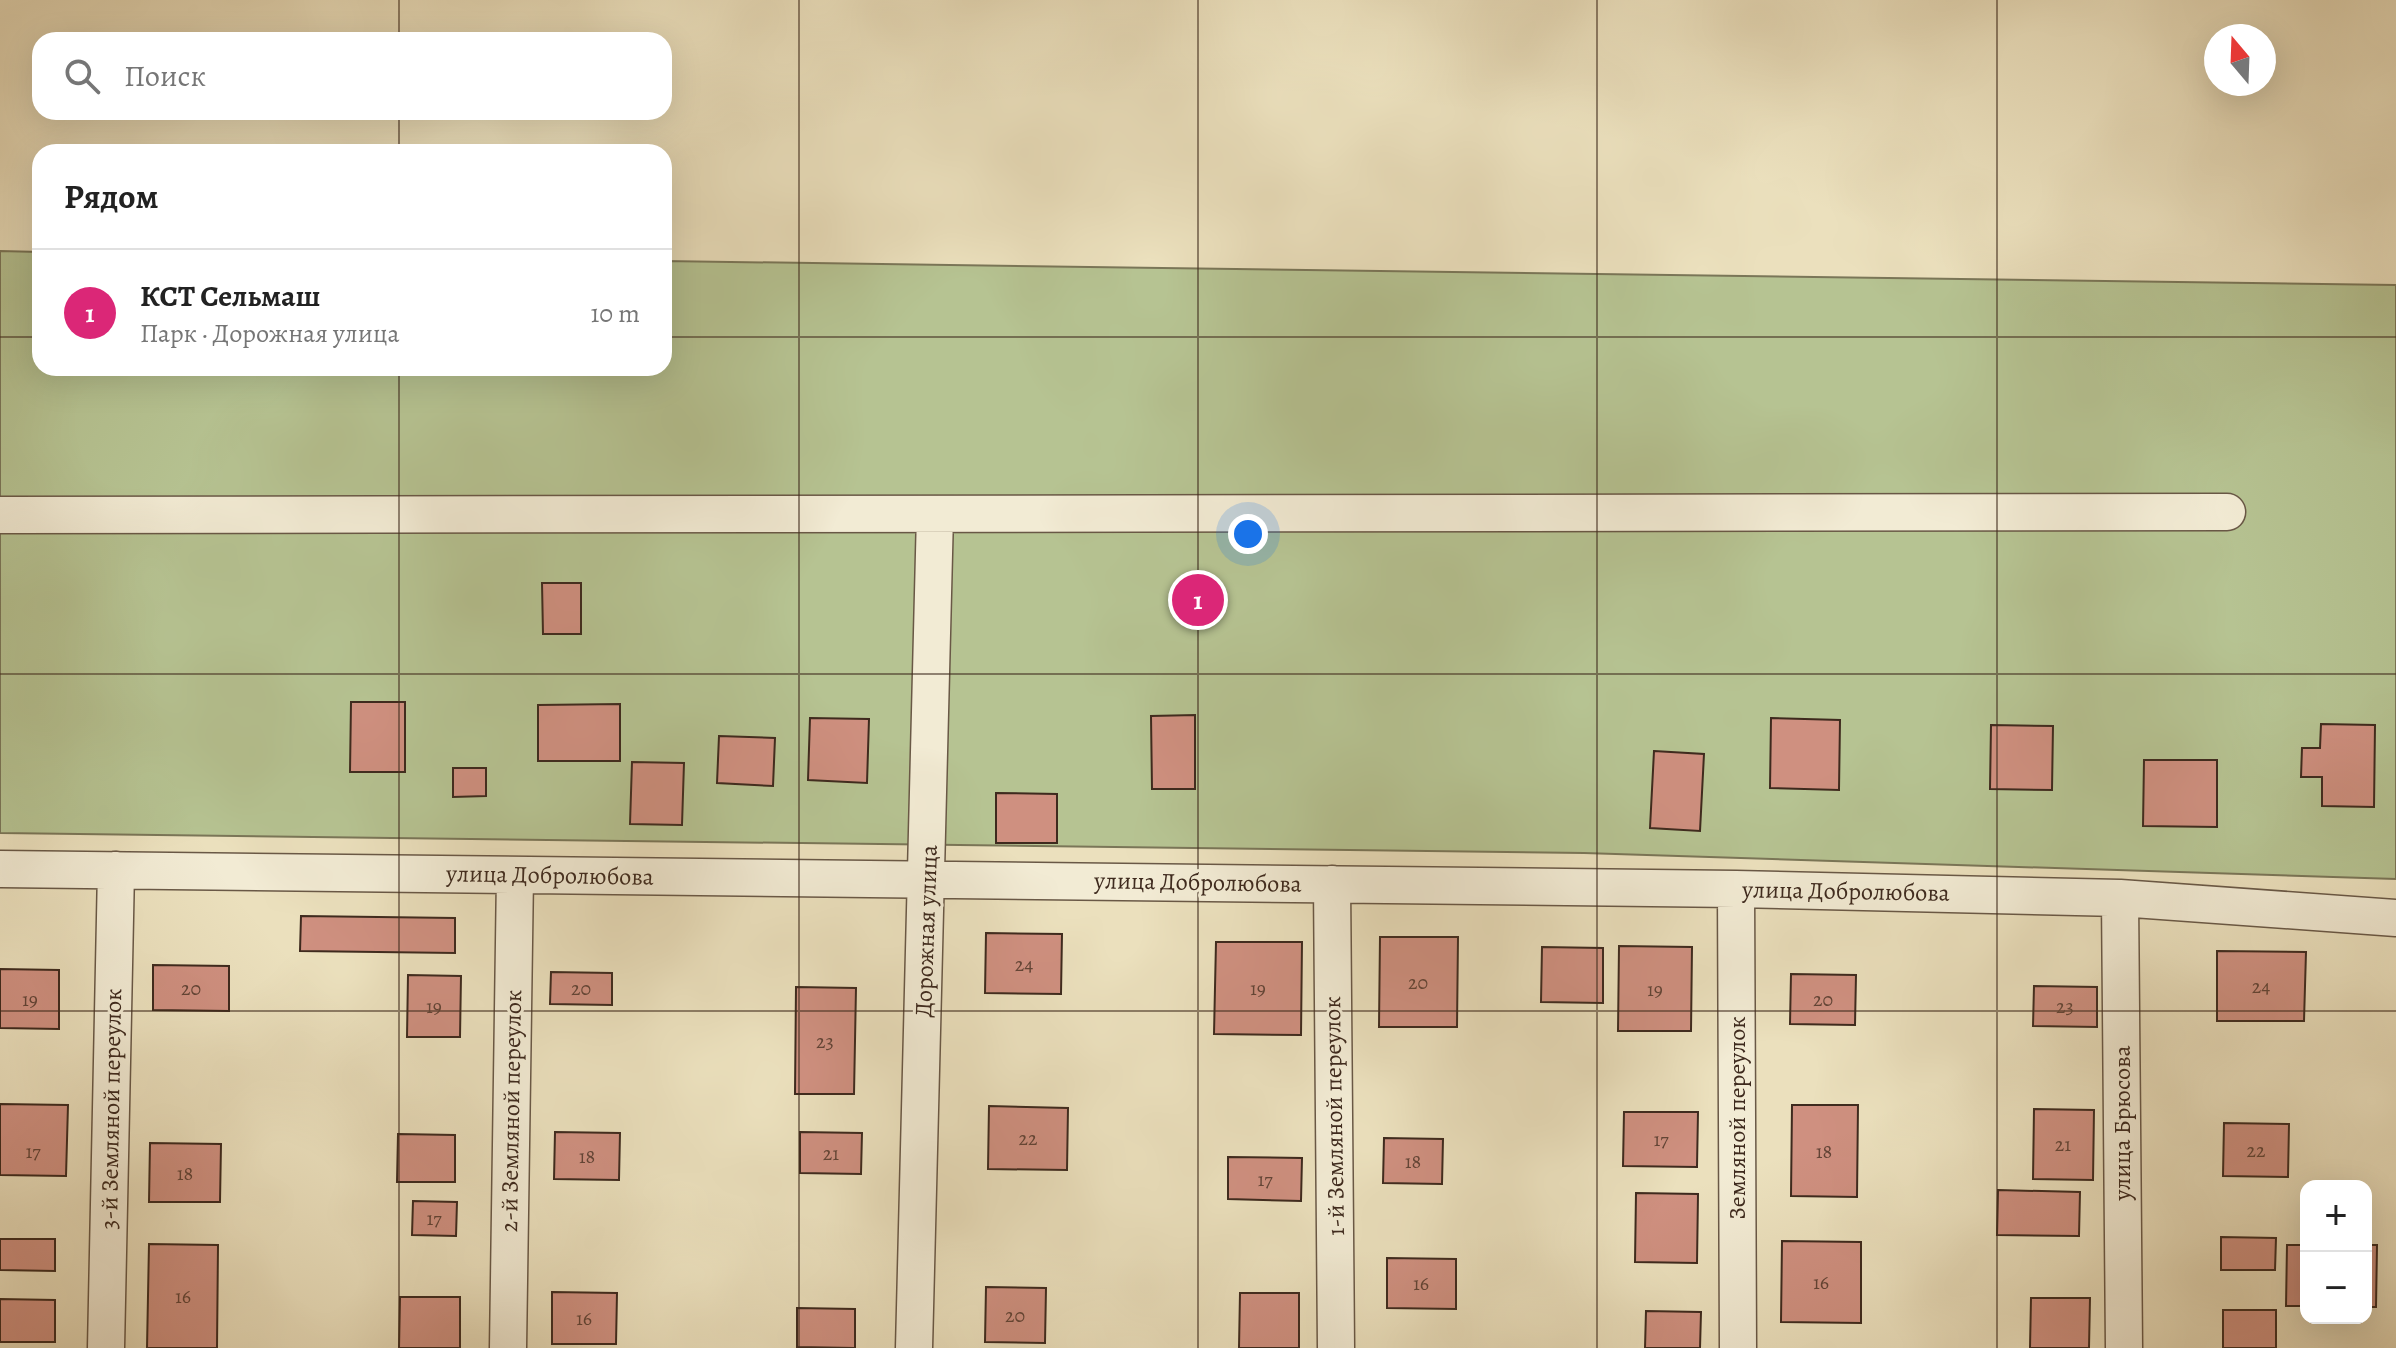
<!DOCTYPE html>
<html lang="ru">
<head>
<meta charset="utf-8">
<style>
  :root { --surface:#fff; --page:#f2f2f2; --text:#222; --muted:#767676; --line:#e0e0e0; --accent:#db2777 }
  body { margin:0; font-family:Alegreya,serif; background:var(--page); color:var(--text) }
  .controls { position:absolute; right:24px; bottom:24px; display:grid; overflow:hidden; border-radius:16px; box-shadow:0 8px 32px #0002 }
  .controls button { width:72px; height:72px; display:grid; place-items:center; padding:0; border:0; border-bottom:2px solid var(--line); background:var(--surface); color:var(--text); font:40px sans-serif }
  .compass { position:absolute; left:2204px; top:24px; width:72px; height:72px; border-radius:50%; background:var(--surface); box-shadow:0 8px 32px #0002; rotate:341deg }
  .you { position:absolute; left:1248px; top:534px; width:28px; height:28px; margin:-20px; border:6px solid #fff; border-radius:50%; background:#1a73e8; box-shadow:0 0 0 12px #1a73e833 }
  .badge { display:grid; place-items:center; width:52px; height:52px; border-radius:50%; background:var(--accent); color:#fff; font-size:26px; font-weight:700 }
  .pin { position:absolute; translate:-50% -50%; border:4px solid #fff; box-shadow:0 2px 8px #0006 }
  .list { margin:0; padding:0; list-style:none }
  h2 { display:flex; justify-content:space-between; align-items:center; height:104px; margin:0; padding:0 32px; font-size:34px }
  h2 small { font-size:26px; font-weight:400; color:var(--muted) }
  .list li { display:grid; grid-template-columns:52px 1fr auto; gap:24px; align-items:center; box-sizing:border-box; height:128px; padding:0 32px; border-top:2px solid var(--line) }
  .list b { display:block; font-size:30px; white-space:nowrap }
  .list p { margin:0; font-size:26px; white-space:nowrap; color:var(--muted) }
  .list em { font-size:26px; font-style:normal; color:var(--muted) }
  .icon { flex:none; width:44px; height:44px; fill:none; stroke:currentColor; stroke-width:2; stroke-linecap:round; stroke-linejoin:round }
  .map { position:relative; flex:none; width:2396px; height:1348px; overflow:hidden }
  .search { position:absolute; background:var(--surface); box-shadow:0 8px 32px #0002; left:32px; top:32px; width:640px; height:88px; display:flex; align-items:center; gap:20px; box-sizing:border-box; padding:0 28px; border-radius:24px; color:var(--muted); font-size:30px }
  .panel { position:absolute; background:var(--surface); box-shadow:0 8px 32px #0002; left:32px; top:144px; width:640px; height:232px; border-radius:24px }
  .map>svg:first-child { display:block }
  .green { fill:#b6c392; stroke:#7a7658; stroke-width:2 }
  .building { fill:#cf9080; stroke:#3e2a1e; stroke-width:2 }
  .lines { fill:none; stroke-linecap:round; stroke-linejoin:round }
  .minor-casing { stroke:#695846; stroke-width:39 }
  .minor { stroke:#f2ebd4; stroke-width:36 }
  .grid { fill:none; stroke:#3e2a1e; stroke-width:2; stroke-opacity:0.55 }
  .labels { text-anchor:middle; stroke-width:6; stroke-linejoin:round; paint-order:stroke }
  .number-label { font-size:20px; fill:#624436 }
  .street-label { font-size:24px; fill:#3e2a1e; stroke:#f2ebd4 }
</style>
</head>
<body>
<div class="map">
<svg width="2396" height="1348" viewBox="0 0 2396 1348">
  <rect width="100%" height="100%" fill="#ebe0bd"/>
  <filter id="stains"><feTurbulence type="fractalNoise" baseFrequency=".0025" numOctaves="4"/><feColorMatrix values="0 0 0 0 .2 0 0 0 0 .09 0 0 0 0 .02 0 0 0 .5 -.17"/></filter>
  <radialGradient id="worn" r=".72"><stop offset=".6" stop-color="#630" stop-opacity="0"/><stop offset="1" stop-color="#630" stop-opacity=".3"/></radialGradient>
  <path class="green" d="M0,251L40,252V368H664V261L2396,285V879L1584,853L0,833Z"/>
  <path class="building" d="M542,583H581V634H543Z
    M351,702H405V772H350Z
    M620,704V761H538V705Z
    M1195,715V789H1152L1151,716Z
    M810,718L869,719L867,783L808,780Z
    M1771,718L1840,720L1839,790L1770,788Z
    M2321,724L2375,725L2374,807L2322,806V777H2301L2302,748H2320Z
    M1991,725L2053,726L2052,790L1990,789Z
    M719,736L775,738L773,786L717,783Z
    M1654,751L1704,754L1700,831L1650,828Z
    M2144,760H2217V827L2143,826Z
    M632,762L684,763L682,825L630,824Z
    M453,768H486V796L453,797Z
    M996,793L1057,794V843H996Z
    M301,916L455,918V953L300,951Z
    M986,933L1062,934L1061,994L985,993Z
    M1380,937H1458L1457,1027H1379Z
    M1216,942H1302L1301,1035L1214,1034Z
    M1619,946L1692,947L1691,1031H1618Z
    M1542,947L1603,948V1003L1541,1002Z
    M2217,951L2306,952L2304,1021H2217Z
    M153,965L229,966V1011L153,1010Z
    M0,969L59,970V1029L0,1028Z
    M551,972L612,973V1005L550,1004Z
    M1791,974L1856,975L1855,1025L1790,1024Z
    M408,975L461,976L460,1037H407Z
    M2034,986L2097,987V1027L2033,1026Z
    M796,987L856,988L854,1094H795Z
    M0,1104L68,1105L66,1176L0,1175Z
    M1792,1105H1858L1857,1197L1791,1196Z
    M989,1106L1068,1108L1067,1170L988,1169Z
    M2034,1109L2094,1110L2093,1180L2033,1179Z
    M1624,1112H1698L1697,1167L1623,1166Z
    M2224,1123L2289,1124L2288,1177L2223,1176Z
    M555,1132L620,1133L619,1180L554,1179Z
    M800,1132L862,1133L861,1174L800,1173Z
    M398,1134L455,1135V1182H397Z
    M1384,1138L1443,1139L1442,1184L1383,1183Z
    M150,1143L221,1144L220,1202H149Z
    M1228,1157L1302,1158L1301,1201L1228,1199Z
    M1998,1190L2080,1192L2079,1236L1997,1235Z
    M1636,1193L1698,1194L1697,1263L1635,1262Z
    M413,1201L457,1202L456,1236L412,1235Z
    M2221,1237L2276,1238L2275,1270H2221Z
    M0,1239H55V1271L0,1270Z
    M1782,1241L1861,1242V1323L1781,1322Z
    M149,1244L218,1245L217,1348H147Z
    M2287,1245H2306V1306H2286Z
    M2366,1245H2377L2376,1307H2366Z
    M1387,1258L1456,1259V1309L1387,1308Z
    M986,1287L1046,1288L1045,1343L985,1342Z
    M552,1292L617,1293L616,1344H552Z
    M1240,1293H1299V1348H1239Z
    M400,1297H460V1348H399Z
    M2031,1298H2090L2089,1348H2030Z
    M0,1299L55,1300V1342H0Z
    M797,1308L855,1309V1348L797,1347Z
    M2223,1310H2276V1348H2223Z
    M1646,1311L1701,1312L1700,1348H1645Z"/>
  <g class="lines">
    <defs>
      <path id="minor" d="M0,515L2227,512
        M0,869L1736,889L2120,898L2396,918
        M1332,884L1336,1348
        M1736,889L1738,1348
        M2120,898L2124,1348
        M106,1348L116,870
        M508,1348L515,875
        M914,1348L935,514"/>
    </defs>
    <use href="#minor" class="minor-casing"/>
    <use href="#minor" class="minor"/>
  </g>
  <path class="grid" d="M399,0V40M799,0V1348M1198,0V1348M1597,0V1348M1997,0V1348M399,112V152M0,337H40M664,337H2396M399,368V1348M0,674H2396M0,1011H2396"/>
  <g class="labels">
    <g class="number-label">
      <text x="1024" y="971">24</text>
      <text x="1418" y="989">20</text>
      <text x="2261" y="993">24</text>
      <text x="191" y="995">20</text>
      <text x="581" y="995">20</text>
      <text x="1258" y="995">19</text>
      <text x="1655" y="996">19</text>
      <text x="30" y="1006">19</text>
      <text x="1823" y="1006">20</text>
      <text x="434" y="1013">19</text>
      <text x="2065" y="1013">23</text>
      <text x="825" y="1048">23</text>
      <text x="1028" y="1145">22</text>
      <text x="1661" y="1146">17</text>
      <text x="2063" y="1151">21</text>
      <text x="2256" y="1157">22</text>
      <text x="33" y="1158">17</text>
      <text x="1824" y="1158">18</text>
      <text x="831" y="1160">21</text>
      <text x="587" y="1163">18</text>
      <text x="1413" y="1168">18</text>
      <text x="185" y="1180">18</text>
      <text x="1265" y="1186">17</text>
      <text x="434" y="1225">17</text>
      <text x="1821" y="1289">16</text>
      <text x="1421" y="1290">16</text>
      <text x="183" y="1303">16</text>
      <text x="1015" y="1322">20</text>
      <text x="584" y="1325">16</text>
    </g>
    <g class="street-label">
      <text transform="translate(550 875) rotate(1)" y="8">улица Добролюбова</text>
      <text transform="translate(1198 882) rotate(1)" y="8">улица Добролюбова</text>
      <text transform="translate(1846 891) rotate(1)" y="8">улица Добролюбова</text>
      <text transform="translate(926 931) rotate(-88)" y="8">Дорожная улица</text>
      <text transform="translate(111 1109) rotate(-89)" y="8">3-й Земляной переулок</text>
      <text transform="translate(511 1111) rotate(-89)" y="8">2-й Земляной переулок</text>
      <text transform="translate(1334 1116) rotate(-91)" y="8">1-й Земляной переулок</text>
      <text transform="translate(1737 1118) rotate(-90)" y="8">Земляной переулок</text>
      <text transform="translate(2122 1123) rotate(-90)" y="8">улица Брюсова</text>
    </g>
  </g>
  <rect width="100%" height="100%" filter="url(#stains)"/>
  <rect width="100%" height="100%" fill="url(#worn)"/>
</svg>
<div class="controls">
<button>+</button>
<button>−</button>
</div>
<svg class="compass" viewBox="-18 -18 36 36"><path d="M0-13l5 13h-10z" fill="#e53935"/><path d="M0 13l5-13h-10z" fill="#767676"/></svg>
<div class="you"></div>
<div class="pin badge" style="left:1198px;top:600px">1</div>
<div class="search"><svg class="icon" aria-label="search" viewBox="0 0 24 24"><circle cx="10" cy="10" r="6"/><path d="M15 15l6 6"/></svg>Поиск</div>
<section class="panel">
<h2>Рядом<small></small></h2>
<ul class="list">
<li><span class="badge">1</span><div><b>КСТ Сельмаш</b><p>Парк · Дорожная улица</p></div><em>10 m</em></li>
</ul>
</section>
</div>
</body>
</html>
